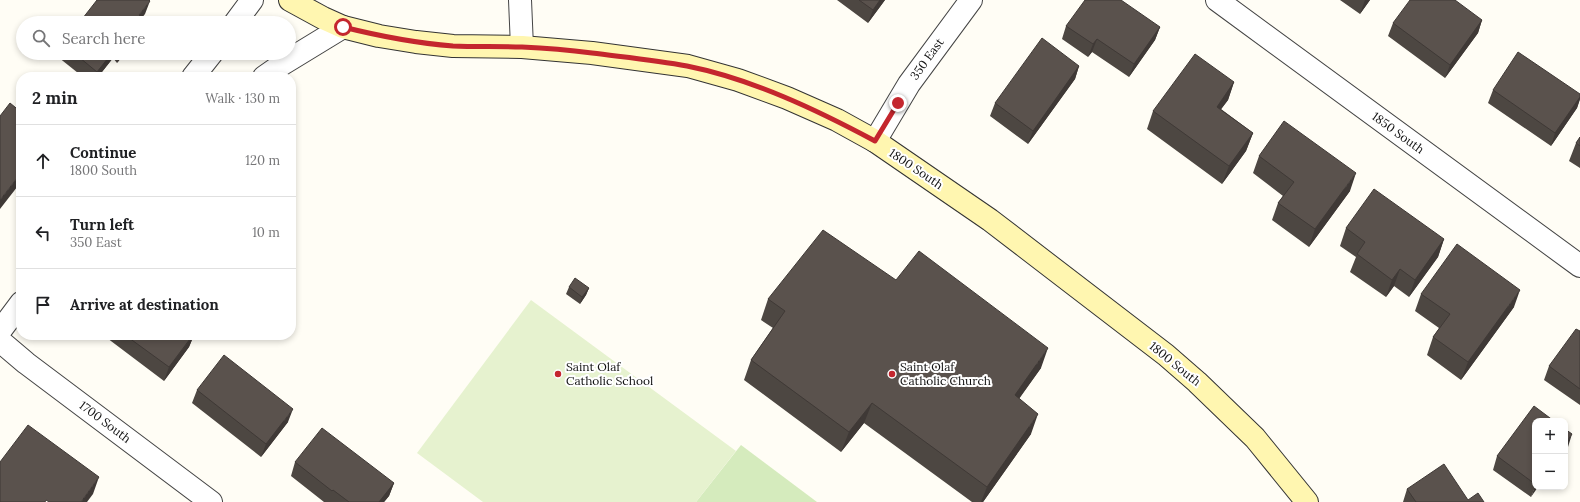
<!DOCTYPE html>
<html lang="en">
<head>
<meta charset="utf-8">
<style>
  :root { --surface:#fff; --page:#f2f2f2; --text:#202124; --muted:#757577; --line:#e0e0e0 }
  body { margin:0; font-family:Lora,serif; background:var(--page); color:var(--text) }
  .controls { position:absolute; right:12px; bottom:12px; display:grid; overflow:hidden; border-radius:8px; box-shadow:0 2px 6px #0003 }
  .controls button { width:36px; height:36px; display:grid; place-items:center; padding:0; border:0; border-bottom:1px solid var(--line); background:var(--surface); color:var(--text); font:20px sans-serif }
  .stop { position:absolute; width:12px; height:12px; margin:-9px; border:3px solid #c4262e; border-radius:50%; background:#fff }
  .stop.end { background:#c4262e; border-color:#fff; box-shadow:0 1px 4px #0008 }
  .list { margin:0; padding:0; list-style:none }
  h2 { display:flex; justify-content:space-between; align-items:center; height:52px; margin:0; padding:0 16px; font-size:17px }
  h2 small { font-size:13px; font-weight:400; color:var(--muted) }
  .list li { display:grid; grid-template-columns:26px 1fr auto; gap:12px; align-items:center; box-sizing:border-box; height:72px; padding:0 16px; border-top:1px solid var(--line) }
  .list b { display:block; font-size:15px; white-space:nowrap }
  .list p { margin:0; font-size:13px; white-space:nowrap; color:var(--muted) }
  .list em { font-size:13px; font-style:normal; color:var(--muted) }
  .icon { flex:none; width:22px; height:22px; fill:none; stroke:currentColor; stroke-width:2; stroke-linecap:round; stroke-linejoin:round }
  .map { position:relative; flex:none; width:1580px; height:502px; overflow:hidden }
  .search { position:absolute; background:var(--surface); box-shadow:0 2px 6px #0003; left:16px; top:16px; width:280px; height:44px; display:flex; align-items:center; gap:10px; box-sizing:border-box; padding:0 14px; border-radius:22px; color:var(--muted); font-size:15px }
  .panel { position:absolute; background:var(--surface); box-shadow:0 2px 6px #0003; left:16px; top:72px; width:280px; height:268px; border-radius:16px }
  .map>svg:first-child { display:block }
  .green { fill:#d5ebbd }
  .pitch { fill:#e6f2cf }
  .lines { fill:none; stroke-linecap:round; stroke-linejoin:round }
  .street-casing { stroke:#444; stroke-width:24 }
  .secondary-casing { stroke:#333; stroke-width:24 }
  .street { stroke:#fff; stroke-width:22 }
  .secondary { stroke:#fff6b0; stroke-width:22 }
  .wall { fill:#4d4742 }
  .shaded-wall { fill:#3f3936 }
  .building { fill:#5a524d; stroke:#3f3936 }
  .route { stroke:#c4262e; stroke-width:5 }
  .poi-dot { fill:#c4262e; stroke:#fff; stroke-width:1.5 }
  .labels { text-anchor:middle; stroke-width:4; stroke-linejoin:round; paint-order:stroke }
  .street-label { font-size:12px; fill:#111; stroke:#fff }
  .poi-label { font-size:12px; fill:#111; stroke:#fff; text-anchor:start }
</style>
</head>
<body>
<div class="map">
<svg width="1580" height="502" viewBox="0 0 1580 502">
  <rect width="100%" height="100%" fill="#fffdf5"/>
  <path class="green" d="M741,445L817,502H696Z"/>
  <path class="pitch" d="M531,300L736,451L696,502H483L417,453Z"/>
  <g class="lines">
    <defs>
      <path id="street" d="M520,0L522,47
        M1217,0L1580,266
        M235,23L252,0
        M193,77L212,53
        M264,77L284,63L343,27
        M875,141L909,84L971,0
        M0,331L21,303
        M0,341L26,363L211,502"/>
      <path id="secondary" d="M290,0L323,18L343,27L379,36L416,42L453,46L522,47L592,53L688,66L738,80L787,98L837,120L875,141L990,220L1166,355L1197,382L1255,438L1307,502"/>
    </defs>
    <use href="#street" class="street-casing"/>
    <use href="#secondary" class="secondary-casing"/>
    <use href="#street" class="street"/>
    <use href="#secondary" class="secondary"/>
  </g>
  <path class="wall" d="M837,0H885L868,23Z
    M1340,0H1370L1360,14Z
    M1482,20L1478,33L1445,78L1388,36L1393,23Z
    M1066,26L1160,27L1155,40L1129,77L1092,52L1088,57L1062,39Z
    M59,53H125L117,63L113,58L98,77H83L58,57Z
    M1079,66L1075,79L1028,144L990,116L995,103Z
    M1234,82L1228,100L1221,109L1253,133L1246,151L1222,184L1147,129L1153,111Z
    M1493,90L1580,94V99L1577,108L1551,146L1488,103Z
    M1580,137V168L1569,161L1576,143Z
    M1259,156L1350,191L1309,247L1272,220L1278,203L1283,196L1253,173Z
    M1346,228L1444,239L1438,257L1409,297L1394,286L1386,297L1350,272L1356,257L1340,246Z
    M896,280L1041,368L1019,399L1031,434L983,502H972L864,423L841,452L744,380L751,360L773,328L761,320L768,299Z
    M569,287L589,288L586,295L580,304L566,294Z
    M1421,294L1514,307L1461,380L1427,355L1433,337L1439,328L1415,311Z
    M1580,331V405L1544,380L1549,366Z
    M103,335H194L189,347L164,381Z
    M197,390L288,422L261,457L192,403Z
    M1535,421V487L1531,497L1493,470L1497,456Z
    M295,462L394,483L389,496L384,502H324L291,476Z
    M1407,489L1468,500L1484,502H1403Z"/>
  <path class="shaded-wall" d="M880,0H885L868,23L873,10Z
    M1365,0H1370L1360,14Z
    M150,1L145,14L138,23L139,15Z
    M1482,20L1478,33L1445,78L1450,65Z
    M1160,27L1155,40L1129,77L1134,64Z
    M1097,39L1092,52L1088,57L1093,44Z
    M112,53H115L113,58L98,77H95L97,72Z
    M121,53H125L117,63Z
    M1079,66L1075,79L1028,144L1033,131Z
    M1234,82L1228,100L1210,124L1217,107Z
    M1580,97V99L1577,108L1551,146L1555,133Z
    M1253,133L1246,151L1222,184L1229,166Z
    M21,173V182L0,209V200Z
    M1356,173L1350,191L1309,247L1315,229Z
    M1444,239L1438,257L1409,297L1415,280Z
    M1400,269L1394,286L1386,297L1392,280Z
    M589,288L586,295L580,304L582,297Z
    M1520,290L1514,307L1461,380L1468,362Z
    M194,335L189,347L164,381L169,367Z
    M1048,348L1041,368L1007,415L1015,395Z
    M872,403L864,423L841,452L849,432Z
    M293,409L288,422L261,457L266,444Z
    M1038,414L1031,434L983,502H981L987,487Z
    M1572,434L1568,447L1565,451V444Z
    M99,477L93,494L87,502H81Z
    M394,483L389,496L384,502H379Z
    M1535,486V487H1538L1531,497Z"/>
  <path class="building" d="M97,0H149L150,1L139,15L145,20L143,23H79Z
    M859,0H880L873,10Z
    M1085,0H1121L1160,27L1134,64L1097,39L1093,44L1066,26Z
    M1410,0H1455L1482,20L1450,65L1393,23Z
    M1042,38L1079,66L1033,131L995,103Z
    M1518,52L1580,94V97L1555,133L1493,90Z
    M74,53H112L97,72Z
    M1195,54L1234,82L1217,107L1253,133L1229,166L1153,111Z
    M10,103L21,112V173L0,200V116Z
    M1284,121L1356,173L1315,229L1278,203L1294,182L1259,156Z
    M1580,137V146L1576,143Z
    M1374,189L1444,239L1415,280L1400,269L1392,280L1357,254L1365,242L1346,228Z
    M823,230L896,280L919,251L1048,348L1015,395L1038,414L987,487L872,403L849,432L751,360L785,311L768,299Z
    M1457,244L1520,290L1468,362L1433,337L1450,314L1421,294Z
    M575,278L589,288L582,297L569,287Z
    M1576,329L1580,331V389L1549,366Z
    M125,335H193L169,367Z
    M224,355L293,409L266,444L197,390Z
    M1534,406L1554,421H1535V484L1497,456Z
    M28,425L99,477L81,502H49L46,500L45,502H0V462Z
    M322,428L394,483L379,502H349L333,490L332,491L295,462Z
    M1565,429L1572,434L1565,444Z
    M1444,464L1468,500L1478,493L1484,502H1416L1407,489Z"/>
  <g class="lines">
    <path class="route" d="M343,27C379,36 415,43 453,46C476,47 499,46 522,47C545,48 569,50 592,53C623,57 656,60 687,66C752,79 817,110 875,141L898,103"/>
  </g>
  <g class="poi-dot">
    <circle cx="558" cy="374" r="4"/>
    <circle cx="892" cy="374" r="4"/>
  </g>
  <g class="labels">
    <g class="street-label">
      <text transform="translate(927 59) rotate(-54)" y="4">350 East</text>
      <text transform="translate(1398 133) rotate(36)" y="4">1850 South</text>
      <text transform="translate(916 169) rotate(34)" y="4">1800 South</text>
      <text transform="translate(1175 364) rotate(39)" y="4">1800 South</text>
      <text transform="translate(105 422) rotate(37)" y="4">1700 South</text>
    </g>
    <g class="poi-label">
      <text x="566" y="371">Saint Olaf<tspan x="566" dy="14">Catholic School</tspan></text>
      <text x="900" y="371">Saint Olaf<tspan x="900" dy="14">Catholic Church</tspan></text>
    </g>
  </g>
</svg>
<div class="controls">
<button>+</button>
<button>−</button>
</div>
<div class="stop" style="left:343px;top:27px"></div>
<div class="stop end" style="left:898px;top:103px"></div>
<div class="search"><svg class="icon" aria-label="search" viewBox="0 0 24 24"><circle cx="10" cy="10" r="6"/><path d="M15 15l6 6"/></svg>Search here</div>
<section class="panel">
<h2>2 min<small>Walk · 130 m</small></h2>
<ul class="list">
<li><svg class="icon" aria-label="ahead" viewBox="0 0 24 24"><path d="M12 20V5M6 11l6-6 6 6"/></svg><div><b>Continue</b><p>1800 South</p></div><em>120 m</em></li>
<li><svg class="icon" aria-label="left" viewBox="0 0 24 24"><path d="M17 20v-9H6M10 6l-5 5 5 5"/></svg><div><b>Turn left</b><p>350 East</p></div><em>10 m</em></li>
<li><svg class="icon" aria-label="arrive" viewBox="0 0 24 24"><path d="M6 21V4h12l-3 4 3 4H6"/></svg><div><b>Arrive at destination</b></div></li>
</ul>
</section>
</div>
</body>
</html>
